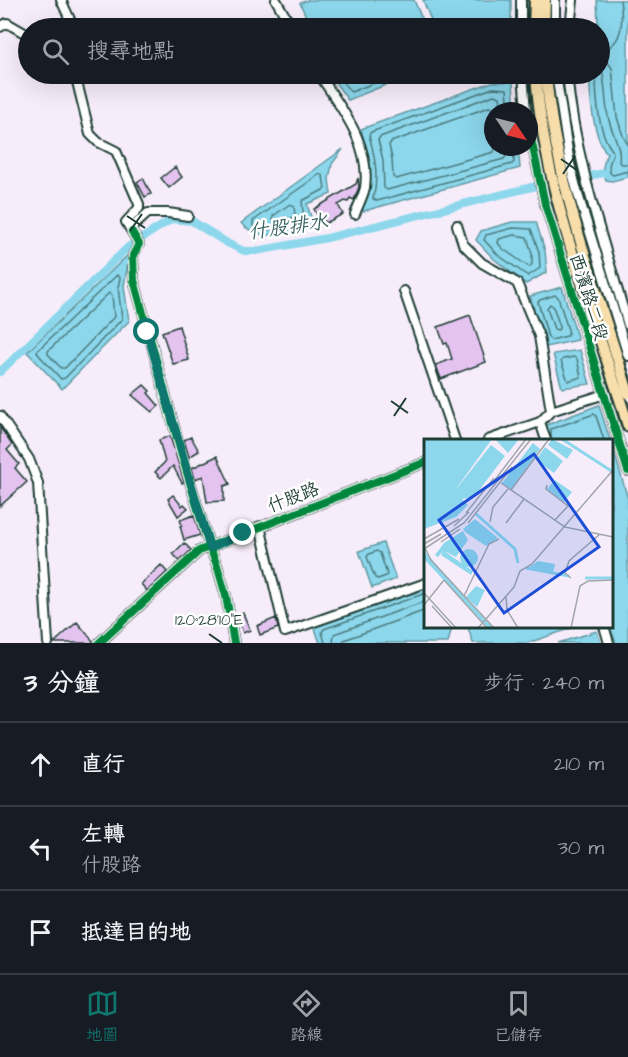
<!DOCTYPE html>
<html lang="zh-TW">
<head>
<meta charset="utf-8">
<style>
  :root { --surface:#171b24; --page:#20242c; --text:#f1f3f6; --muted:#9ea1a6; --line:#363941; --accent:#0f766e }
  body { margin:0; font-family:"Architects Daughter","LXGW WenKai TC",sans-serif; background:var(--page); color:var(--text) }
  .compass { position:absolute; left:484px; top:102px; width:54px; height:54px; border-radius:50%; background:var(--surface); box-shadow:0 6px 24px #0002; rotate:125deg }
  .stop { position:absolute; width:18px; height:18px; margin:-14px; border:4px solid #0f766e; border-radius:50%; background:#fff }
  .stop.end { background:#0f766e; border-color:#fff; box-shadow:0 2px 6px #0008 }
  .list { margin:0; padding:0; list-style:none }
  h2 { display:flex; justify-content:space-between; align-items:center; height:78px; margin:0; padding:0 24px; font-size:26px }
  h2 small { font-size:20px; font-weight:400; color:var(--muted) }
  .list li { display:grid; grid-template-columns:39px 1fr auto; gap:18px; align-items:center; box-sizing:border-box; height:84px; padding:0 24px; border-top:2px solid var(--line) }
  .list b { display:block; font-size:22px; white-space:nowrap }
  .list p { margin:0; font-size:20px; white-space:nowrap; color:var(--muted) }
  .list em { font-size:20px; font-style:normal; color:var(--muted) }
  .icon { flex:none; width:33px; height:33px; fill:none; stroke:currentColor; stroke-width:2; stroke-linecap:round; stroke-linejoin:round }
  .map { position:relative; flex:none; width:628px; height:643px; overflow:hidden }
  .search { position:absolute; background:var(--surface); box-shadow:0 6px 24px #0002; left:18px; right:18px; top:18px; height:66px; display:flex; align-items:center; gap:15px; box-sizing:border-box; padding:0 21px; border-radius:33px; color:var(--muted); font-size:22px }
  .sheet { height:330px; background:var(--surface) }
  nav { display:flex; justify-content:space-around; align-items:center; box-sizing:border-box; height:84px; border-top:2px solid var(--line); background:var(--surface); font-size:16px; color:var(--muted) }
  nav a { display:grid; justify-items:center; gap:3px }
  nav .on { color:var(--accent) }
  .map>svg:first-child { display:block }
  .water { fill:#8cd7ec; stroke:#6099a2; stroke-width:1.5 }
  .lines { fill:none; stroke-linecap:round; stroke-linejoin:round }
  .shore { stroke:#4b7b7e; stroke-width:1.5 }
  .canal { stroke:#8cd7ec; stroke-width:8 }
  .building { fill:#e4c3f0; stroke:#1f3d34; stroke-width:1.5 }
  .minor-casing { stroke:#1f3d34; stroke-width:12 }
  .highway-casing { stroke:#1f3d34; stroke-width:15 }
  .minor { stroke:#fff; stroke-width:8 }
  .highway { stroke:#f8deab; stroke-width:10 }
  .highway-bridge-casing { stroke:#1f3d34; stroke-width:15; stroke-linecap:butt }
  .highway-bridge { stroke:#f8deab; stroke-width:10 }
  .cycleway-casing { stroke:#fff; stroke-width:11 }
  .cycleway { stroke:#00873e; stroke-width:8 }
  .route { stroke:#0f766e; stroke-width:8 }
  .ticks { fill:none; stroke:#1f3d34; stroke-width:2 }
  .labels { text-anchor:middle; stroke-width:5; stroke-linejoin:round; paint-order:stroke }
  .street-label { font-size:18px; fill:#1f3d34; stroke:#fff }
  .water-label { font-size:20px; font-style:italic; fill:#3a6462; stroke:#fff }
  .inset-river { fill:none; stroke:#8cd7ec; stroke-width:3 }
  .inset-road { fill:none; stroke:#a1a7ab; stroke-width:1.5 }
  .view { fill:#1d4ed8; fill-opacity:0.15; stroke:#1d4ed8; stroke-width:3 }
  .inset-edge { fill:none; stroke:#1f3d34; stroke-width:3 }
  .ticks-label { font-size:15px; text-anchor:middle; fill:#1f3d34; stroke:#fff; stroke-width:5; stroke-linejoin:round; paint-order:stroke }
</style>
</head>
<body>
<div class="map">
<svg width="628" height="643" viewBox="0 0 628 643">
  <rect width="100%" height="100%" fill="#f7edfa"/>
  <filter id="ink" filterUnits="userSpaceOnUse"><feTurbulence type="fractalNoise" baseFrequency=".0167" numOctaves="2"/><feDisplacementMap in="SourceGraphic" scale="12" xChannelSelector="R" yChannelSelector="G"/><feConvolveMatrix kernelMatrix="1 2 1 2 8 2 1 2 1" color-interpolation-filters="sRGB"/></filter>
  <g filter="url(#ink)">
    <path class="water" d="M308,0H414L424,24L414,28H311L300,3Z
      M423,0H511V28H434Z
      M597,0H628V177L612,181L606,180C600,167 604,165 607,153C593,138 589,93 590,74H600Z
      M329,74H413L348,100Z
      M492,82H513L515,111H493V147H518L520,168L360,212L370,190V161L361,129Z
      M343,149L332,164L329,179L331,194L307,204L314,227C289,231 261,245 241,223Z
      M512,222H536L545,251L547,272L526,284L494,259L476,240L481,231Z
      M130,253L124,286L129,321L62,389L27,352Z
      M562,287L578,340L545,347L530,296Z
      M580,350L590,384L562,388L553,354Z
      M599,405L610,440H546L541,427Z
      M612,445L628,499V643H616L610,627Z
      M383,543L396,579L372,588L359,551Z
      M425,587L426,626L452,627L448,643H320L314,626Z
      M472,626H575V627L528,643H473L468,628Z
      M597,631L601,643H558Z"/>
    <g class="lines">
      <path class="shore" d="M620,0C622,14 624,34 613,44C609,48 604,50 601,53L612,68L617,117L623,136L628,145
        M600,64C605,72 605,104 608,116C611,133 622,146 619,162L621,164H628
        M336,74L351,92L397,74
        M596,74C596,94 598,126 608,144C610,147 612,150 613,152L609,166L610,173L613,175L628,171
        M502,111L500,97L494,95L380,137L378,140L383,160L384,188L387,190L504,159L506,156L505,147
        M509,111L507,89L493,88L371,132L369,135C375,157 379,177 373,199L377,201L512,164L514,162L513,147
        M493,114L492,108L489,107L391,142L389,145L392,159L393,177L396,179L494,152L496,147
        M320,174L323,176L325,189L302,201L304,222L267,230L253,226V221Z
        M290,204L294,206L295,217L283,220H273V216Z
        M513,228L531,229L539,252L540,268L528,276L498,255L484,240L486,235Z
        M514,235L527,237L532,254V264L529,267L503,249L498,243L499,239Z
        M117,275L120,278L118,287L122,319L65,378L61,379L38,354L37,351Z
        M109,293L112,295L114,317L65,368H61L48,354V351Z
        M555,295L558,297L569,333L567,336L551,340L548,337L538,302L540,300Z
        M550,304L553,306L560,327L558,330L554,329L547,308Z
        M574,357L577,359L581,377L568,381L561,361L563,359Z
        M551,440V429L594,414L596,416L604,440
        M377,551L380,553L387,574L386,576L378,579L375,578L367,557L369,554Z
        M325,643L322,632L324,629L426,593
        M333,643L334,634L426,601
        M342,643L344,640L426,610"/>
      <path class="canal" d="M0,372L128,247L172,219L192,221L227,243L244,251H256L327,238L532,187L604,173"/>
    </g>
    <path class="building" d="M175,167L182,177L169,188L161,178Z
      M143,178L151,194L145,197L137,182Z
      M358,178L359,187L354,200L350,198L348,202L345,201L338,205L343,214L326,223L320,215L318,216L314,209L356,184Z
      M470,315L486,362L441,379L436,365L452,359L447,343L444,344L438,327Z
      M179,326L189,360L173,364L162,332Z
      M144,385L150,391L148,393L159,406L152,412L132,395Z
      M0,427L12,445L7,450L19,464L15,468L27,482L0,506Z
      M170,436L184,482L182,483L173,466L161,478L155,472L165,462L159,440Z
      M191,437L199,451L189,457L184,440Z
      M217,456L230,484L224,486V501L207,502L203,476L195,479L192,468Z
      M173,495L182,506L184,504L188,508L178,516L168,499Z
      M194,515L200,535L184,540L180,526L182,525L180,520Z
      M184,543L191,550L180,561L173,554Z
      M161,565L167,572L147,591L141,584Z
      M243,613L250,630L243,633L237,615Z
      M276,618L278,628L260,635L257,626Z
      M77,622L93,641V643H54Z"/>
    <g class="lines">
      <defs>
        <path id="minor" d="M61,0L74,28
          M276,0L292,28
          M0,27L7,23L28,35
          M521,28V0
          M555,28V0
          M570,28L573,0
          M75,74L90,134L98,142L116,151L139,204V208L126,222L139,244L133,255L134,280L181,452L210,548L217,565L226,596L234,643
          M319,74C341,108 371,144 365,188C363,196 358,206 355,214
          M523,74L526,111
          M556,74L570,164L577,191L628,356
          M567,74C575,160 604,242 628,325
          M529,129L545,204L628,471
          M457,225L463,244L482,263L517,283L539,336L551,411
          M130,229L148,213H168L188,216
          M404,291L455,440
          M0,416L29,459L38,483L48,643
          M540,422L546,440
          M488,440L540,422L551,411L621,389
          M260,526L285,632L426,583
          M604,626L609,643
          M99,643L199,551L426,462"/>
        <path id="highway" d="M534,28L535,0
          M544,28L545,0
          M536,74C543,179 581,279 613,379
          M546,74C555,178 592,276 623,376
          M622,406L628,426"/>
      </defs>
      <use href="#minor" class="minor-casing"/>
      <use href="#highway" class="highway-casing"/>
      <use href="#minor" class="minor"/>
      <use href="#highway" class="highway"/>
      <defs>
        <path id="highway-bridge" d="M623,376L628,393
          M613,379L622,406"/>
      </defs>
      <use href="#highway-bridge" class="highway-bridge-casing"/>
      <use href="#highway-bridge" class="highway-bridge"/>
      <defs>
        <path id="cycleway" d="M529,129L545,204L628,471
          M132,232L139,244L133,255L134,280L181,452L210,548L217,565L226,596L234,643
          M99,643L199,551L426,462"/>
      </defs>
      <use href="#cycleway" class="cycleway-casing"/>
      <use href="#cycleway" class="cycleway"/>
    </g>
  </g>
  <g class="lines" filter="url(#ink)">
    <path class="route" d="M147,332L210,548L243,533"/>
  </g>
  <path class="ticks" d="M561,159L578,171M563,174L575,156M127,216L145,228M130,231L142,214M391,401L408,413M394,416L406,398M209,634L222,643"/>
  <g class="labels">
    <g class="street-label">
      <text transform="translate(589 297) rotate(73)" y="6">西濱路二段</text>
      <text transform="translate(293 497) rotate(-21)" y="6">什股路</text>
    </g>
    <g class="water-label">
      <text transform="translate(288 226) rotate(-8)" y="7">什股排水</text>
    </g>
  </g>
  <g transform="translate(424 439)">
    <rect width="189" height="189" fill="#f7edfa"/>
    <path d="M0,0H68L29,54L67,6L81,17L50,58L38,60L44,66L32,78L0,90ZM71,0H95L84,14ZM128,0L149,11L143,20L124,6ZM109,4L116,10L87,50L78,44ZM121,8L139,22L130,34L112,21ZM131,41L148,53L140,63L123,50ZM51,80L74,99L62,107L41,93L39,90ZM39,92L44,101L32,118L20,112L49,132L47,136L17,116L19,112L14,118L11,116L20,104ZM36 119a9 9 0 1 1 18 0a9 9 0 1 1-18 0ZM0,114L1,113L69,189H64L0,120ZM114,122L131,125L129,134L104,129ZM52,147L61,151L53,168L42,158Z" fill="#8cd7ec"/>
    <path class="inset-river" d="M138,0L189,33M51,74L91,110L94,124M102,129L145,137M161,139H189"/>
    <path class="inset-road" d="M70,42L102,0M77,44L141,88L189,98M123,46L122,50L144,67L131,81M87,51L125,0M42,74L70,39M66,83L69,68L84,50M44,84L88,28M82,84L100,60M30,87L45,73M0,100L35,80M17,103L36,90M0,105L17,95M1,109L7,121L70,189M0,110L40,84L107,0M147,139L141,134L145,122L176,95M20,141L63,189M0,154L32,189M40,157L65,105L75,100M82,157L83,171L94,189M0,166L20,141M8,167L28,189M54,189L90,148L96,132L108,125L189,31M147,189L156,147L164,142L189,141"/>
    <path class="view" d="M110,15L175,108L80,174L15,81Z"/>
    <rect width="189" height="189" class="inset-edge"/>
  </g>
  <g class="ticks-label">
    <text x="209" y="625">120°28'10"E</text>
  </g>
</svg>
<svg class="compass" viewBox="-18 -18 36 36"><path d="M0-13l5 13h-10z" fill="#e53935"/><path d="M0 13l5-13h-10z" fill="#9ea1a6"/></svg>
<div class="stop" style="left:147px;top:332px"></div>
<div class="stop end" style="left:243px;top:533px"></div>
<div class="search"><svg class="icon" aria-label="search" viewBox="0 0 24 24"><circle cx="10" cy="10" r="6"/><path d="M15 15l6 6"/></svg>搜尋地點</div>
</div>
<section class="sheet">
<h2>3 分鐘<small>步行 · 240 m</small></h2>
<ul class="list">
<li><svg class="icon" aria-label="ahead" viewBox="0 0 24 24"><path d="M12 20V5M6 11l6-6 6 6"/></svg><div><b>直行</b></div><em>210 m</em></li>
<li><svg class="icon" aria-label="left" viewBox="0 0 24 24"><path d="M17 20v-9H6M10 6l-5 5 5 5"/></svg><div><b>左轉</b><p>什股路</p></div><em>30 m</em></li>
<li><svg class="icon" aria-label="arrive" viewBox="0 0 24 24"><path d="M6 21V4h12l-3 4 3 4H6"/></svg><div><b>抵達目的地</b></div></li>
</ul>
</section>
<nav>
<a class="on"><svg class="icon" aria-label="map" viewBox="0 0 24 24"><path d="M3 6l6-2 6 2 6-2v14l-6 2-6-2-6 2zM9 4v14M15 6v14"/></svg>地圖</a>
<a><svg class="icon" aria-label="directions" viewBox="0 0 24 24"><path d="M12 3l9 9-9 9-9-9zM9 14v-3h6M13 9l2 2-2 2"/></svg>路線</a>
<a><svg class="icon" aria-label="saved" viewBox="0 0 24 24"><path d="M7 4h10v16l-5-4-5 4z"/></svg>已儲存</a>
</nav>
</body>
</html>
